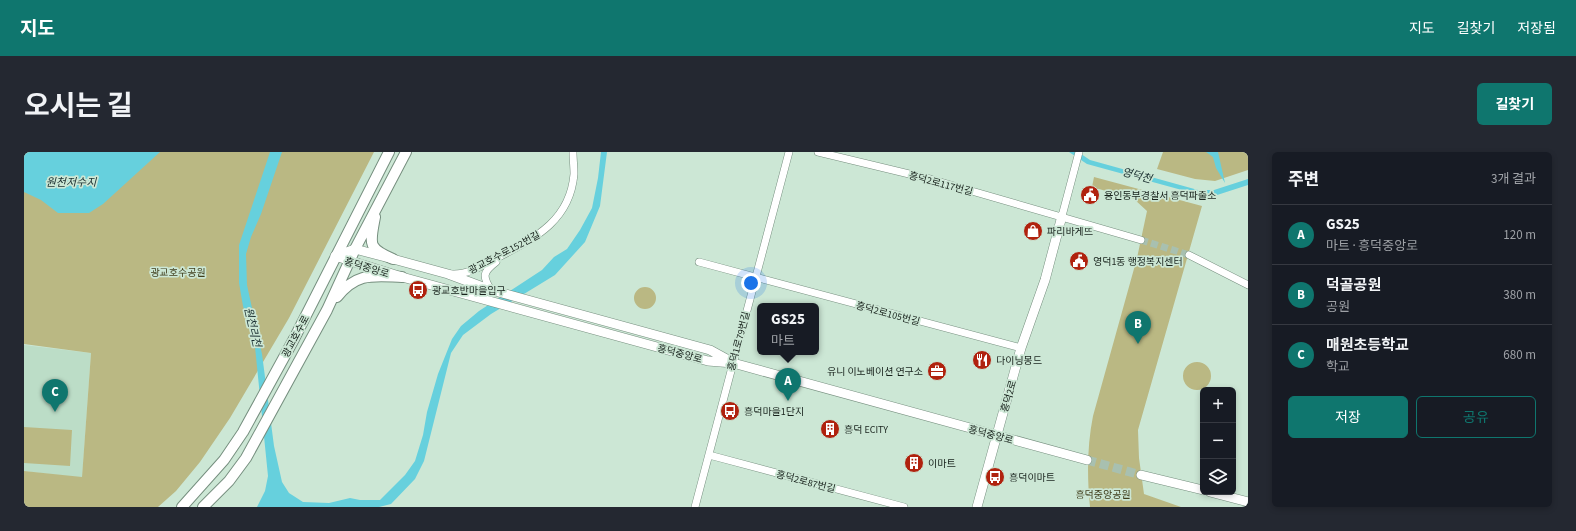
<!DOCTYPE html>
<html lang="ko">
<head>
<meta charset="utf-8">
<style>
  :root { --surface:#171b24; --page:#242831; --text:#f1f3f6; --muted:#9ea1a6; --line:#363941; --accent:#0f766e }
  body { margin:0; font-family:"Source Sans 3","Noto Sans KR",sans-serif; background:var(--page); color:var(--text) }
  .controls { position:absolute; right:12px; bottom:12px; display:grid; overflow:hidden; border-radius:6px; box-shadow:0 2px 6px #0003 }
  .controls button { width:36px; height:36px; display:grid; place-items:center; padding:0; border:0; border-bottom:1px solid var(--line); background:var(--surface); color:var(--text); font:20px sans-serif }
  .you { position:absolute; left:727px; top:131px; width:14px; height:14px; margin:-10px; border:3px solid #fff; border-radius:50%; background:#1a73e8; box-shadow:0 0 0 6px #1a73e833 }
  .badge { display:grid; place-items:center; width:26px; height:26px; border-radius:50%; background:var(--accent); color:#fff; font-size:13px; font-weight:700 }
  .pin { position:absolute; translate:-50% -33px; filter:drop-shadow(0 1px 2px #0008) }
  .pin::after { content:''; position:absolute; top:21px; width:14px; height:12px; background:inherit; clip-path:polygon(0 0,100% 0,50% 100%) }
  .popup { position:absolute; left:733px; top:151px; width:62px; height:52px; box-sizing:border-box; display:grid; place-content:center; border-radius:6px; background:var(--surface); filter:drop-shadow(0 1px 3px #0005); font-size:13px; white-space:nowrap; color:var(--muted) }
  .popup b { font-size:15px; color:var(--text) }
  .popup::after { content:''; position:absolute; left:50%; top:100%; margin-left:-8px; border:8px solid transparent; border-top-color:var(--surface) }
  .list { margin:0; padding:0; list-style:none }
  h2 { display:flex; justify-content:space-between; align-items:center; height:52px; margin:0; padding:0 16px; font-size:17px }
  h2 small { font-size:13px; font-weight:400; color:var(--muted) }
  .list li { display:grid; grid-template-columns:26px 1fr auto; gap:12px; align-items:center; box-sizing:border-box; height:60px; padding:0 16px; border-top:1px solid var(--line) }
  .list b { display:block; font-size:15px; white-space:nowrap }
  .list p { margin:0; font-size:13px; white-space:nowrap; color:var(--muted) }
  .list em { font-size:13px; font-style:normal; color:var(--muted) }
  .actions { display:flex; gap:8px; padding:12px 16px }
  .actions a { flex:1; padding:9px 0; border:1px solid var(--accent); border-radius:6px; text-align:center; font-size:14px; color:var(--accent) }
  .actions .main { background:var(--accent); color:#fff }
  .icon { flex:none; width:22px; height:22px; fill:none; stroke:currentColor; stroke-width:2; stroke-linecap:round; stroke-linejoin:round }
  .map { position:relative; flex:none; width:1224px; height:355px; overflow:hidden; border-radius:6px }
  header { display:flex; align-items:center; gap:24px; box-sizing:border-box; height:56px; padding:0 20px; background:var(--accent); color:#fff }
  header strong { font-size:19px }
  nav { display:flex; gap:22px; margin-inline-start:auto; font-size:14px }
  .intro { display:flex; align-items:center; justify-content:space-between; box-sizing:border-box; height:96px; padding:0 24px }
  h1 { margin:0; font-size:28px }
  .button { padding:10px 18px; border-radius:6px; background:var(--accent); color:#fff; font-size:14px; font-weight:700 }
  main { display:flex; gap:24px; padding:0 24px }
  aside { flex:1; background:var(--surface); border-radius:6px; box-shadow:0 2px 6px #0003 }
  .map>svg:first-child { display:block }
  .built { fill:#bcddc7 }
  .green { fill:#bab883 }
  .water { fill:#66d0dd }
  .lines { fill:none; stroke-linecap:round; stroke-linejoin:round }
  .minor-tunnel { stroke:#a8c0b0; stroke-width:7; stroke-dasharray:7 3.5; stroke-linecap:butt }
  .tertiary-tunnel { stroke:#a8c0b0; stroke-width:9; stroke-dasharray:9 4.5; stroke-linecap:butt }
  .minor-casing { stroke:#768f7f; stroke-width:8 }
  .tertiary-casing { stroke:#768f7f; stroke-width:10 }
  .secondary-casing { stroke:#768f7f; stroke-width:12 }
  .minor { stroke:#fff; stroke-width:7 }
  .tertiary { stroke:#fff; stroke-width:9 }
  .secondary { stroke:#fff; stroke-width:10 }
  .labels { text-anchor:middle; stroke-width:3.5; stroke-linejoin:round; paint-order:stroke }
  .street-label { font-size:10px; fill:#18221c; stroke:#cce7d5 }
  .poi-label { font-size:10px; fill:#18221c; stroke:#cce7d5; text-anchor:start }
  .park-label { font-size:10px; fill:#3f3d1b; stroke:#cce7d5 }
  .water-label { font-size:11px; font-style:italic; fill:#192d2f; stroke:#cce7d5 }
</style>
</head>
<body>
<header>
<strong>지도</strong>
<nav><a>지도</a><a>길찾기</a><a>저장됨</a></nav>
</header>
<div class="intro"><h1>오시는 길</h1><a class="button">길찾기</a></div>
<main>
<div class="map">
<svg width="1224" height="355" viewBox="0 0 1224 355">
  <rect width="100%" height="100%" fill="#cce7d5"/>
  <path class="built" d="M0,193L67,201L58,326L0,319Z"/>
  <path class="green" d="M0,0H350L265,166L206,266L176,310L152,339L134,355H0V319L58,325L67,201L0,192Z
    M1139,0H1224V18L1191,29L1171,27L1133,17Z
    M1070,25L1178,54L1114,278L1115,306L1120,342L1157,355H1066C1063,325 1063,294 1069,264L1113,106L1123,59L1110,47L1068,35Z
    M610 146a11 11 0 1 1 22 0a11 11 0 1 1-22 0Z
    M1159 224a14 14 0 1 1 28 0a14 14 0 1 1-28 0Z
    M0,275L48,278L46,314L0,311Z"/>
  <path class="water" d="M0,0H136L79,52L65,61H34L17,48L0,40Z
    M246,0H258L237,62L227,85L222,102L223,133L238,202L250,294L258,330L265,341L279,350L305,351L326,346L336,348H356L381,323L391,309L399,283L403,260L414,222L428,187L437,174L455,159L518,118L530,105L543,97L556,78L568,56L574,26L577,0H583L576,54L561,90L531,123L467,162L439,183L427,201L400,309L391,327L367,352L355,355H233L241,339L244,324L231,195L219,154L215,131V93Z
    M1045,0H1054L1066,8L1174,38H1190L1224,27V33L1190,44L1176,43L1063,12Z
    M1182,0H1194L1201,31L1192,16L1189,5Z"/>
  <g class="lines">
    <path class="minor-tunnel" d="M1117,88L1165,103"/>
    <path class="tertiary-tunnel" d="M1063,308L1117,323"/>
    <defs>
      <path id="minor" d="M794,0L906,27L1117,88
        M1038,64L1055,0
        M1165,103L1224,133
        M675,110L997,196
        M428,122C444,123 459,113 473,106C511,86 546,69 550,22C550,15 549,7 549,0
        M467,138C458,124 459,120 472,110
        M685,303L880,355
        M671,355L765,0"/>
      <path id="tertiary" d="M311,104L378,125L684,209L709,211L1063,308
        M311,104L331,97L369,107L424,122L467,138L686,198L706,209
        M1117,323L1179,338
        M1186,340L1224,350
        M953,355L997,196L1021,128L1038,64"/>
      <path id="secondary" d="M351,65C346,92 343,96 369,107
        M313,145C333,120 349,124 378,125
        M158,355L200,308L219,280L270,187L365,0
        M179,355L205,329L222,306L303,158L331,97L382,0"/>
    </defs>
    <use href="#minor" class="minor-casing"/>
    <use href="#tertiary" class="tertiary-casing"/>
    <use href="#secondary" class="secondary-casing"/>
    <use href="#minor" class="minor"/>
    <use href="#tertiary" class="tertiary"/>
    <use href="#secondary" class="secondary"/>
  </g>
  <defs>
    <symbol id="civic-disc" viewBox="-11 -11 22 22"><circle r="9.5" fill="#b0220e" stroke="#cce7d5"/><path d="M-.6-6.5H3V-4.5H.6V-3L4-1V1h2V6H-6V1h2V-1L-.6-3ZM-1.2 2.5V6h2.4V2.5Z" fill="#fff"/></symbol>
    <symbol id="shop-disc" viewBox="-11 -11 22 22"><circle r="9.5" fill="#b0220e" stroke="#cce7d5"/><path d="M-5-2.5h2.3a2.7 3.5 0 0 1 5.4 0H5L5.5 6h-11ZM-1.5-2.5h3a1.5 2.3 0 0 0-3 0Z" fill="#fff"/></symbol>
    <symbol id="bus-disc" viewBox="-11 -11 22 22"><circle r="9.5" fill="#b0220e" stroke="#cce7d5"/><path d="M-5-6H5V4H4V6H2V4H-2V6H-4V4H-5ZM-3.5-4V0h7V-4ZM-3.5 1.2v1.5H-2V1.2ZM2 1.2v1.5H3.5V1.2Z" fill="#fff"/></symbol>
    <symbol id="restaurant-disc" viewBox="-11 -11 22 22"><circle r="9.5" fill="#b0220e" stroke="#cce7d5"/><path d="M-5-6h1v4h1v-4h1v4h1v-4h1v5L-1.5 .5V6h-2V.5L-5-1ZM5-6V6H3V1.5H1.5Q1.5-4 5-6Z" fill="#fff"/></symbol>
    <symbol id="office-disc" viewBox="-11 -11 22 22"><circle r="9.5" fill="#b0220e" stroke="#cce7d5"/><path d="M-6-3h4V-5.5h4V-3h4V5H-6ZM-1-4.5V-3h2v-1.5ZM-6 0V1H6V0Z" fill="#fff"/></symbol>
    <symbol id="building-disc" viewBox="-11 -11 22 22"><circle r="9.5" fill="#b0220e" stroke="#cce7d5"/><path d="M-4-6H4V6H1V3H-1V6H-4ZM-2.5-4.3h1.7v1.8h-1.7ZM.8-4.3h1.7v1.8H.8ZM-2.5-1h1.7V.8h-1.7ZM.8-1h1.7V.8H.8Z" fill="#fff"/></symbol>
  </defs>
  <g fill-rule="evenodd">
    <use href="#civic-disc" x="1055" y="32" width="22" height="22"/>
    <use href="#shop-disc" x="998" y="68" width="22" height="22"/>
    <use href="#civic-disc" x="1044" y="98" width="22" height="22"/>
    <use href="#bus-disc" x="383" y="127" width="22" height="22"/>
    <use href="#restaurant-disc" x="947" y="197" width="22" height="22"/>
    <use href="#office-disc" x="902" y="208" width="22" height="22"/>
    <use href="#bus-disc" x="695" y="248" width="22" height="22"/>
    <use href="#building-disc" x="795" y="266" width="22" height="22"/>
    <use href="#building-disc" x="879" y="300" width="22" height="22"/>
    <use href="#bus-disc" x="960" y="314" width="22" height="22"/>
  </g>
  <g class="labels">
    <g class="street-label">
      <text transform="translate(917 31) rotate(15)" y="4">흥덕2로117번길</text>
      <text transform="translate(480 100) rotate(-28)" y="4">광교호수로152번길</text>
      <text transform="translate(343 115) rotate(17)" y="4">흥덕중앙로</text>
      <text transform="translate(864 161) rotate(15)" y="4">흥덕2로105번길</text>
      <text transform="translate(271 184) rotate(-62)" y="4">광교호수로</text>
      <text transform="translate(714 189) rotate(-75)" y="4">흥덕1로79번길</text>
      <text transform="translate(656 201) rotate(15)" y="4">흥덕중앙로</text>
      <text transform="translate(984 244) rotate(-74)" y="4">흥덕2로</text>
      <text transform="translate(967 282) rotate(15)" y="4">흥덕중앙로</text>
      <text transform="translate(782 329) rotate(15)" y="4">흥덕2로87번길</text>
    </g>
    <g class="poi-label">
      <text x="1080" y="47">용인동부경찰서 흥덕파출소</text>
      <text x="1023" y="83">파리바게뜨</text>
      <text x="1069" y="113">영덕1동 행정복지센터</text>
      <text x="408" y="142">광교호반마을입구</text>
      <text x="972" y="212">다이닝몽드</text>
      <text x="899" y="223" text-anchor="end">유니 이노베이션 연구소</text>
      <text x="720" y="263">흥덕마을1단지</text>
      <text x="820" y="281">흥덕 ECITY</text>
      <text x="904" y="315">이마트</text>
      <text x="985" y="329">흥덕이마트</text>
    </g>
    <g class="park-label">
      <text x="154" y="124">광교호수공원</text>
      <text x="1079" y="346">흥덕중앙공원</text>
    </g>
    <g class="water-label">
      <text transform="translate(1113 23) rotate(15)" y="4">영덕천</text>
      <text x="47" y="34">원천저수지</text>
      <text transform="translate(229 175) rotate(77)" y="4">원천리천</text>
    </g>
  </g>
</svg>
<div class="controls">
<button>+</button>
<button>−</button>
<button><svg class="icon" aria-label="layers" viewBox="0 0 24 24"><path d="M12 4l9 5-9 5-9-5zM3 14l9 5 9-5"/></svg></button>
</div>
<div class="you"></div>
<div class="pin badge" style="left:764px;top:249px">A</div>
<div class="popup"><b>GS25</b>마트</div>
<div class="pin badge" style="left:1114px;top:192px">B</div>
<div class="pin badge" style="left:31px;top:260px">C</div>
</div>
<aside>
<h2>주변<small>3개 결과</small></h2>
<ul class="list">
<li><span class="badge">A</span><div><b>GS25</b><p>마트 · 흥덕중앙로</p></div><em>120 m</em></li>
<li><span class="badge">B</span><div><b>덕골공원</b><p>공원</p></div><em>380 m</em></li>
<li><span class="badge">C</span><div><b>매원초등학교</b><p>학교</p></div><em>680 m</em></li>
</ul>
<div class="actions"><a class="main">저장</a><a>공유</a></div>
</aside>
</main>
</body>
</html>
